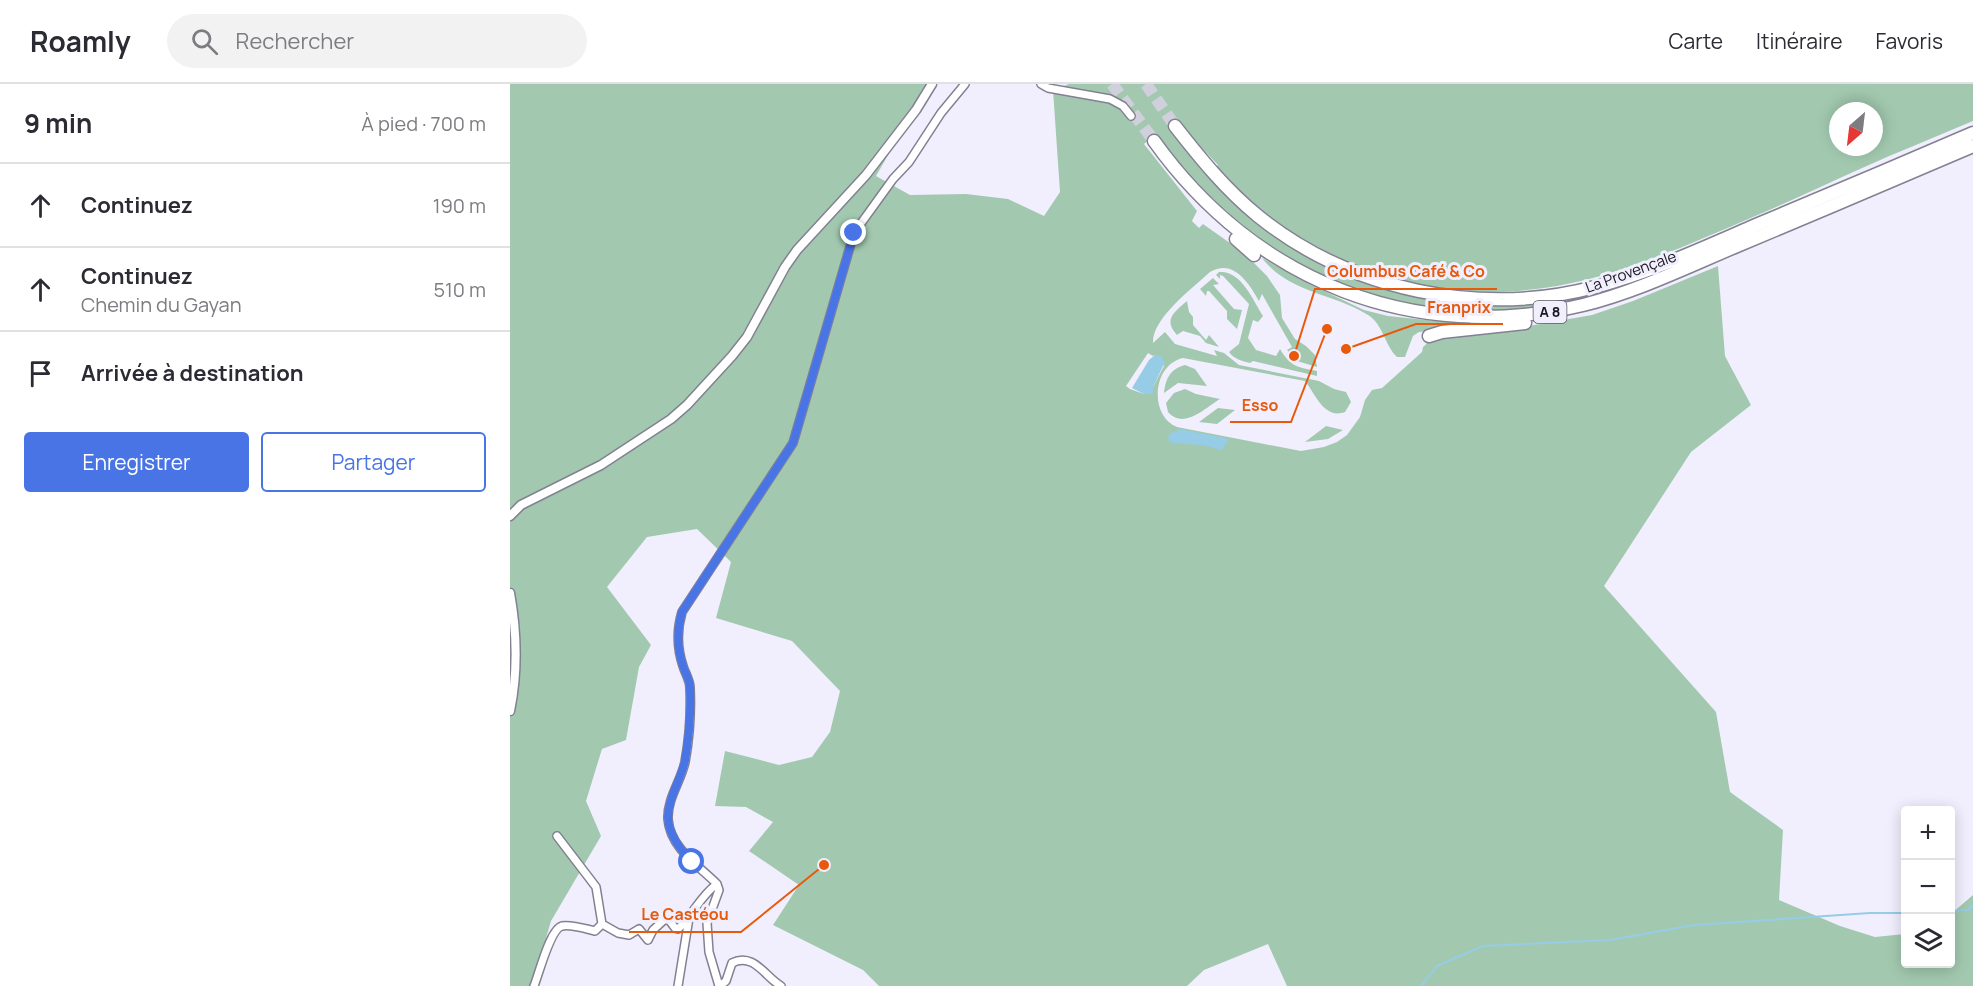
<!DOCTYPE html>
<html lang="fr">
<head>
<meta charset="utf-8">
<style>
  :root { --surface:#fff; --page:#f2f2f3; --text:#2b2b33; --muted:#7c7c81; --line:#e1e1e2; --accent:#4874e6 }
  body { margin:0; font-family:Manrope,sans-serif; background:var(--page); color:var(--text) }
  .controls { position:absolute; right:18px; bottom:18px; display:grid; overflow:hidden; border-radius:6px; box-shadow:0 3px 15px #0003 }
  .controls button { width:54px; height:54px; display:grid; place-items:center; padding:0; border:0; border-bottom:2px solid var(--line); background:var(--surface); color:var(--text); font:30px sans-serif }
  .compass { position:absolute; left:1319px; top:18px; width:54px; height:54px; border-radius:50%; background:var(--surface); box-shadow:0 3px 15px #0003; rotate:208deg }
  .stop { position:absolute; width:18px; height:18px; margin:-14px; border:4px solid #4874e6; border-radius:50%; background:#fff }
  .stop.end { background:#4874e6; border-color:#fff; box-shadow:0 2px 6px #0008 }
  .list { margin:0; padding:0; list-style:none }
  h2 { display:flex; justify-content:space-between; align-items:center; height:78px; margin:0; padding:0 24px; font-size:26px }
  h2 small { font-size:20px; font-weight:400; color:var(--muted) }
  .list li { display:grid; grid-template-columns:39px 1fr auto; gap:18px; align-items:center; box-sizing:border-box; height:84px; padding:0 24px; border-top:2px solid var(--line) }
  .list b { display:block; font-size:22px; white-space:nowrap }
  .list p { margin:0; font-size:20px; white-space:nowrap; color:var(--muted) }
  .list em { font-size:20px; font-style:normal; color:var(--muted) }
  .actions { display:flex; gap:12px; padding:18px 24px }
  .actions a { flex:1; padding:14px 0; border:2px solid var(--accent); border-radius:6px; text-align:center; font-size:21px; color:var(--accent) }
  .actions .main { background:var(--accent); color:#fff }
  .icon { flex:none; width:33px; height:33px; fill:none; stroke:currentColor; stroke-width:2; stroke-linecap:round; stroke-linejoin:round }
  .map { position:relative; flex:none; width:1463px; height:902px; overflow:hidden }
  header { display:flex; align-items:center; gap:36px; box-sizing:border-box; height:84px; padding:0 30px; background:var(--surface); border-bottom:2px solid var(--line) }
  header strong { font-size:28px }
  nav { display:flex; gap:33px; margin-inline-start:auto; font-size:21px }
  .search { width:420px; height:54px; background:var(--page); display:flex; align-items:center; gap:15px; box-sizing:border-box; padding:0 21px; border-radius:33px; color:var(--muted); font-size:22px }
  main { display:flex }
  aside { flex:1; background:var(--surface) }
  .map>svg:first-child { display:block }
  .green { fill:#a2c9af; fill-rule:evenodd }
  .water { fill:#96cce6 }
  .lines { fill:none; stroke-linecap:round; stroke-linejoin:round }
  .stream { stroke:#96cce6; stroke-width:2 }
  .motorway-tunnel { stroke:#d0cfdc; stroke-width:12; stroke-dasharray:12 6; stroke-linecap:butt }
  .minor-casing { stroke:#838092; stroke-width:10 }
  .tertiary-casing { stroke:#838092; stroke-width:11 }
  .motorway-casing { stroke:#838092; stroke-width:15 }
  .minor { stroke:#fff; stroke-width:7 }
  .tertiary { stroke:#fff; stroke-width:8 }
  .motorway { stroke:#fff; stroke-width:12 }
  .route { stroke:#4874e6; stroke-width:8 }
  .labels { text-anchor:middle; stroke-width:6; stroke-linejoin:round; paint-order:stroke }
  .shield { fill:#f1effe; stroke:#595861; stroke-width:1.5 }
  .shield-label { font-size:14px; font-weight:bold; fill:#18171e }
  .street-label { font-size:15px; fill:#18171e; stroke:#f1effe }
  .leader { fill:none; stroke:#e8590c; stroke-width:2 }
  .callout-dot { fill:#e8590c; stroke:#f1effe; stroke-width:2 }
  .callout-label { font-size:16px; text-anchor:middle; font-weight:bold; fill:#e8590c; stroke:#f1effe; stroke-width:6; stroke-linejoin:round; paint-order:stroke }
</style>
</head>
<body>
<header>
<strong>Roamly</strong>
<div class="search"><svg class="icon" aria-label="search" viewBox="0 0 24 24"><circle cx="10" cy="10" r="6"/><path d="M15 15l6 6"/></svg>Rechercher</div>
<nav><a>Carte</a><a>Itinéraire</a><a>Favoris</a></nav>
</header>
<main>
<aside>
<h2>9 min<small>À pied · 700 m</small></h2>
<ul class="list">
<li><svg class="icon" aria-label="ahead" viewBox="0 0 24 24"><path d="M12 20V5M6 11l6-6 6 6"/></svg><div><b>Continuez</b></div><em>190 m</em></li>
<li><svg class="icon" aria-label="ahead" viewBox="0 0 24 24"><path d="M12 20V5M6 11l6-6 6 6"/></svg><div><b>Continuez</b><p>Chemin du Gayan</p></div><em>510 m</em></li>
<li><svg class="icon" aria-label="arrive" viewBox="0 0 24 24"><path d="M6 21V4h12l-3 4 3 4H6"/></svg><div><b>Arrivée à destination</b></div></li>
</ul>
<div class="actions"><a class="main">Enregistrer</a><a>Partager</a></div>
</aside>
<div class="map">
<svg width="1463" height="902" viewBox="0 0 1463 902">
  <rect width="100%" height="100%" fill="#f1effe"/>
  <path class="green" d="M0,0H419L366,92L400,111L456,110L498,115L534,132L550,108L543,6L559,0H1463V37C1426,53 1387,68 1350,85C1314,101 1279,118 1243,133C1180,160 1114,190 1047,202C939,221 839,192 752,128C736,116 721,99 706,84L708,81L664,35L657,40C673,61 689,86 709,103C727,118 746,130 765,143C783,156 801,173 820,183C895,223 988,228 1069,213L1070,215L1005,227H947L895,220L830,201L804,189L744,153L693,109L643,52L634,60L687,127L682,137L689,144L693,140L734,169L757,192L770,211L772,234L785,255L796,262L805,271L807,283L787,277L777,266L782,263L752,210L749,217C739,199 723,174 700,188C683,204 642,234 643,259L655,248L665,260L707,272L704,266L714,269L729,281L809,297L824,305L836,308L841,318L835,328C814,336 805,309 795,297L673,274C642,281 639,332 667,343L791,367L814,363L827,358L837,351L850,333L855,316L862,306L872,304L912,268L913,263L924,253L989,247L1082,231L1123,217L1208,182L1215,272L1241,321L1181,368L1094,502L1206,628L1220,708L1273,746L1269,816L1330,842L1365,853L1395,850L1396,880H1440L1441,830L1463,811V902H777L758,860L694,886L677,902H369L353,886L263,841L289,801L239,767L263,738L236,723L205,722L215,667L269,681L302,673L320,648L330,607L282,557L206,534L221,478L187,445L137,453L97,503L141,561L129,583L116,656L92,665L76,717L91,752L41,837L22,902H0ZM1328,27H1364V63H1328ZM638,269L643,272L645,271L654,282L643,303L634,310L620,305L616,302Z
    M752,174L799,200L854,226L878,232L965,241L966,243L909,248L903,252L895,273H887C875,262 873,240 858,231C823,209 779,209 752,174Z
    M709,188C731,186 743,216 753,232L748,238L743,236L738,254L746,266L766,272L770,265C781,283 787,283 807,287V292L743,277L740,279C732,277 724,275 719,268L729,260L739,220L713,192L710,191V195L706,191Z
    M703,194L709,200L703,201L724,225L732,226L727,245L717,235V227L699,207H697L696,212L690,205Z
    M677,217L679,228L683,233V241L696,256L699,251L709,263L696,259L690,252L673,247L667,251C653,236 664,228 677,217Z
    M675,281L685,285L697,302L668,299L654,309C656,294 660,285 675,281Z
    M675,305L686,310L710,315C695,324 674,346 658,328L656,319L664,309Z
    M708,324L725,326L707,340L689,338Z
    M816,342L833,346L818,355L795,358Z"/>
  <path class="water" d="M645,271L651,272L655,278L643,303V310H634L622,304L639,276Z
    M670,345L719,355L712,366L693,361L662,359L658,356L659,350Z"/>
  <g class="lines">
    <path class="stream" d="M1440,827L1458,826L1463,821
      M911,902L927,882L973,862L1100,856L1184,841L1360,829H1396"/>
    <path class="motorway-tunnel" d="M602,0L644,57
      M636,0L665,42"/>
    <defs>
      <path id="minor" d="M531,0L538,4L600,15L613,22L621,32
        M47,752L86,803L92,840L108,849L119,851L129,845L138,856L143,846L154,836H159L165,844L168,845C183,831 190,812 207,800
        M24,902C29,890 40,845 52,842C61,840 76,845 85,847L92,840
        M168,902L179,834
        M209,902L199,868L197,839L209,806L207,800C189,782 160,764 158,735C157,715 171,697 175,678C179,656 181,626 180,604C180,596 175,589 173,582C167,564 167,545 172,528L283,359L344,149L383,95L399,78L431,29L455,0
        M210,902L216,897L222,879C244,868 255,893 271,902"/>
      <path id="tertiary" d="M0,432L11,421L91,381L161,335L177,321L222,272L237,253L275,183L287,166L356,91L406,26L422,0
        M0,509C7,548 8,588 0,627"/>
      <path id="motorway" d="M665,42C690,74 716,106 748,132C841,207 970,233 1085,203C1141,188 1193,164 1246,141C1318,111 1391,80 1463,49
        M644,57C745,198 904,261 1073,221C1126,208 1177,183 1227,162C1306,129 1384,96 1463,62
        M726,155L744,171
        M919,252L932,248L1015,239"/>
    </defs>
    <use href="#minor" class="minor-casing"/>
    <use href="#tertiary" class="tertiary-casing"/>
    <use href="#motorway" class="motorway-casing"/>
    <use href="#minor" class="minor"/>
    <use href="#tertiary" class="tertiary"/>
    <use href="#motorway" class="motorway"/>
  </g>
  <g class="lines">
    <path class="route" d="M182,778C171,766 159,752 158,734C158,714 171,696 175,677C179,654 181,627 180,603C180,596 175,589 173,582C167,564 167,545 172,528L283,359L344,149"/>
  </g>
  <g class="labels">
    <rect class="shield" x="1023.5" y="217" width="33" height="22" rx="4.5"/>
    <g class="shield-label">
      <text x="1040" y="233">A 8</text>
    </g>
    <g class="street-label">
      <text transform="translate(1121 188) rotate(-20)" y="5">La Provençale</text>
    </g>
  </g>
  <path class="leader" d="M784 272L805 205H987M836 265L906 240H993M817 245L781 338H720M314 781L231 848H119"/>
  <g class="callout-dot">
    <circle cx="784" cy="272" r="6"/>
    <circle cx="836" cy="265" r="6"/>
    <circle cx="817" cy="245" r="6"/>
    <circle cx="314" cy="781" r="6"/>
  </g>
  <g class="callout-label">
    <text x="896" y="193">Columbus Café &amp; Co</text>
    <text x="949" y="229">Franprix</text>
    <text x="750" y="327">Esso</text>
    <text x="175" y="836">Le Castéou</text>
  </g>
</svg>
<div class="controls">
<button>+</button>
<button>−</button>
<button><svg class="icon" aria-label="layers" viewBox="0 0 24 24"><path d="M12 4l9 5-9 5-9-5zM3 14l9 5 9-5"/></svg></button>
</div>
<svg class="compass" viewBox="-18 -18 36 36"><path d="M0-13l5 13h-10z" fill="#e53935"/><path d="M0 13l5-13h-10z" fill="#7c7c81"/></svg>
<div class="stop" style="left:182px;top:778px"></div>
<div class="stop end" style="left:344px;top:149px"></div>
</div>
</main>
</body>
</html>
